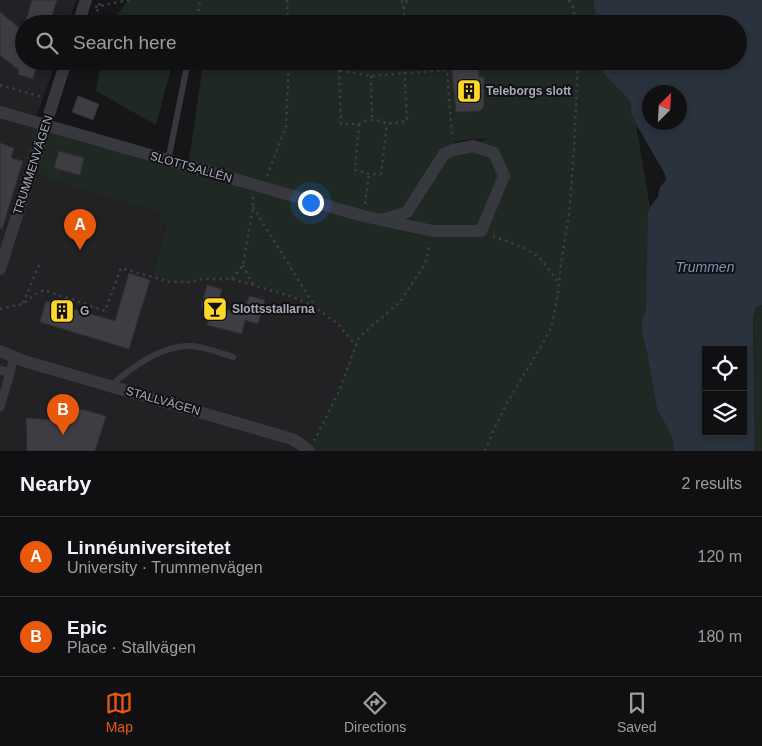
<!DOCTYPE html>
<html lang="en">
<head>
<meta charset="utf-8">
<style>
  :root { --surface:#101012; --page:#19191b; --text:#f1f3f6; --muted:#9c9d9f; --line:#303032; --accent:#ea580c }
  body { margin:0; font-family:Arial,sans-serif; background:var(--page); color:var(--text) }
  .controls { position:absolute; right:15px; bottom:15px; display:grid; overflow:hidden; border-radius:0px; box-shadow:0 2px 8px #0003 }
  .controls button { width:45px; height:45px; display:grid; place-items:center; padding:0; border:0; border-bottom:1px solid var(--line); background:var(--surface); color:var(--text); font:25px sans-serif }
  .compass { position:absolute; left:642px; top:85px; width:45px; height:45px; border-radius:50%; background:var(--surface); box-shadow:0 2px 8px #0003; rotate:24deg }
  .you { position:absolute; left:310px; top:202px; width:18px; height:18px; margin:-12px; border:4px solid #fff; border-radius:50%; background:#1a73e8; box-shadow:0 0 0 8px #1a73e833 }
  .badge { display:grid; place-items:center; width:32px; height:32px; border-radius:50%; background:var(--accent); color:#fff; font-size:16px; font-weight:700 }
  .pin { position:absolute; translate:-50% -41px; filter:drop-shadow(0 1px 2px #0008) }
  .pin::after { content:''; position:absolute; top:26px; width:18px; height:15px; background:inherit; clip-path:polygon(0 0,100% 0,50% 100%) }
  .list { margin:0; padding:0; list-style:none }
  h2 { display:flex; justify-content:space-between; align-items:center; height:65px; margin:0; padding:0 20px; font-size:21px }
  h2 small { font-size:16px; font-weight:400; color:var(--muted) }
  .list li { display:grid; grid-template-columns:32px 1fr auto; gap:15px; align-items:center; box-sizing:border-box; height:80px; padding:0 20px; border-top:1px solid var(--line) }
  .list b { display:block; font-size:19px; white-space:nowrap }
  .list p { margin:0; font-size:16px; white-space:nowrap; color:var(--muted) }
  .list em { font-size:16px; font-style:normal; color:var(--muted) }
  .icon { flex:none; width:28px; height:28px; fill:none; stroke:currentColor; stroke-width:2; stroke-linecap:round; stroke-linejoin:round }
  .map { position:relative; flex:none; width:762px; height:451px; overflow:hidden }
  .search { position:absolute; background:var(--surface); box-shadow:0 2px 8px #0003; left:15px; right:15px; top:15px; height:55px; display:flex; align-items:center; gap:12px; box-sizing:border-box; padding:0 18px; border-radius:28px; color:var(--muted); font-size:19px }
  .sheet { height:225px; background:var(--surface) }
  nav { display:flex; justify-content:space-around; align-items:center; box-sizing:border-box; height:70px; border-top:1px solid var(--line); background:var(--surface); font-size:14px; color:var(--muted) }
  nav a { display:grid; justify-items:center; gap:2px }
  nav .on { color:var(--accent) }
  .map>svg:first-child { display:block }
  .built { fill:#222225 }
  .green { fill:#1f2822; fill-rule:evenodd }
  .water { fill:#2a323d; fill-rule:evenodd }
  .building { fill:#3d3d43; stroke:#302f34 }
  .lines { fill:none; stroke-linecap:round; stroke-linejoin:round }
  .path { stroke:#3c3d44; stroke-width:2.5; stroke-dasharray:2.5 4; stroke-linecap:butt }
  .service { stroke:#38383f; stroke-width:6 }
  .pedestrian { stroke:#38383f; stroke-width:9 }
  .minor { stroke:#38383f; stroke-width:12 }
  .labels { text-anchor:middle; stroke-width:4; stroke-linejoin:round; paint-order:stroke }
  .poi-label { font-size:12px; font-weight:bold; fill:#a6a9b9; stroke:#111113; text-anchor:start }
  .street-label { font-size:12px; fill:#a6a9b9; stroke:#111113 }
  .water-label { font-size:14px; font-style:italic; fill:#7a92b7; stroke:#111113 }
</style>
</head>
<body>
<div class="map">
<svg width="762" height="451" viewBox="0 0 762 451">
  <rect width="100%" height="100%" fill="#161618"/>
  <path class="built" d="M0,0H76L68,24H24V61H56L36,118L160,212L167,224L152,277L171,282H192L203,279L222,278L232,279L293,297L315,307L339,325L356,346L339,391L309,451H0Z"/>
  <path class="green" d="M128,0H593L597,24H110Z
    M101,61H173L156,125L96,91Z
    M191,61H600L604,74L630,101L636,124L650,207L646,310L642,320V332L647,353L657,409L668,429L673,440L674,451H309L339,391L355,346L339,325L315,307L293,297L232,279H204L192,282H170L152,277L167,224L157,221L160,212L72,186L22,169L35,123L188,166L203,65ZM487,138L473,146L450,151L455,141Z
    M762,305V451H755L753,318L756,307Z"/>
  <path class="water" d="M593,0H762V305L756,307L753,318L755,451H674L673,440L668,429L657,409L647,353L642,332V320L646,310L648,213L650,207L658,197L660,187L666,180L665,174L636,124L632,114L630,101L604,74C601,70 600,66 600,61H738V24H597ZM650,92H680V122H650ZM706,350H743V432H706Z"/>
  <path class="building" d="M32,0H57L49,24H25Z
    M0,12L24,32V61H38L33,79L18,74L19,70L0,55Z
    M451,61H478L479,77H484V107L480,111L456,112Z
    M78,96L99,104L93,120L72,112Z
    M0,143L14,148L11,158L23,161L2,229L0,228Z
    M59,151L84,158L80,175L54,168Z
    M129,273L150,280L129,349L40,322L46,301L115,321Z
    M207,285L222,289L217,307L244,314L249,296L265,300L258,324L245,320L242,334L207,325L211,310L201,307Z
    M69,406L106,416L95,451H27L26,418L65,421Z"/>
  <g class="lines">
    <path class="path" d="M287,0L288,24
      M402,0L404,10L403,24
      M569,0L573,7L576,24
      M95,7L129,0
      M404,9L407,0
      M93,24L101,0
      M196,24L200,0
      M316,61L339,70L371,76L447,70L452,138
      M339,70L341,124H359L367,120H372L382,121L387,124L407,121L404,61
      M371,76L372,120
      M0,85L42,97
      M359,124L355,170L369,174H381L387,124
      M267,176L286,126L289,61
      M365,204L369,174
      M253,207L314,305
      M493,236C506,241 522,246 534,254C544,261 551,272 558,282
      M243,265L253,285
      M232,279L243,265L253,207V196
      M23,303L40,263
      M0,309L23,304L36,294L44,290L105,311L121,268L170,282H192L203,279H232L293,297L315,307L339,325L356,346
      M314,441L339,391L359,337L400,302L425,264L430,243
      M485,451L494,429L508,401L542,345L552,326L558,293L561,264L569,215L574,150L578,61"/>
    <path class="service" d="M168,161L188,61
      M111,385C133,367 161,345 191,346C206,347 220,353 233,357"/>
    <path class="pedestrian" d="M0,370L10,373
      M0,407L10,373L14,357"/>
    <path class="minor" d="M78,24L86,0
      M0,112L363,216L433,231H481L504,176L494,153L473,146L453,150L444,154L407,212L382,220
      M0,269L66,61
      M0,351L24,361L292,439L302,445L309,451"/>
  </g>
  <defs>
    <symbol id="building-square" viewBox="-11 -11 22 22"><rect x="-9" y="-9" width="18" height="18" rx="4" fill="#ffd727" stroke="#111113"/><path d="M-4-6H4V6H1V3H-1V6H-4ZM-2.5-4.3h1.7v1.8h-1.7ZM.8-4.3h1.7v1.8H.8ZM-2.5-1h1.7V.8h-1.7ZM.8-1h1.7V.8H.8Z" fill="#111"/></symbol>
    <symbol id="bar-square" viewBox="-11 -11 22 22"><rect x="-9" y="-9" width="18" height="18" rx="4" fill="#ffd727" stroke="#111113"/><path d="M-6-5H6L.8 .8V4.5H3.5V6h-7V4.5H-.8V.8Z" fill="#111"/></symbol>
  </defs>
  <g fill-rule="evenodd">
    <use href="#building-square" x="455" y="77" width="28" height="28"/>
    <use href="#bar-square" x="201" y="295" width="28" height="28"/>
    <use href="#building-square" x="48" y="297" width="28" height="28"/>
  </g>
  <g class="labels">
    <g class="poi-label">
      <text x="486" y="95">Teleborgs slott</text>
      <text x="232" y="313">Slottsstallarna</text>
      <text x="80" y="315">G</text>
    </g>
    <g class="street-label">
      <text transform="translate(33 165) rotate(-72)" y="4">TRUMMENVÄGEN</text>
      <text transform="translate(191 167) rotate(16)" y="4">SLOTTSALLÉN</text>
      <text transform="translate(163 401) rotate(16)" y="4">STALLVÄGEN</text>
    </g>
    <g class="water-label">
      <text x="705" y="272">Trummen</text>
    </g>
  </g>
</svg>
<div class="controls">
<button><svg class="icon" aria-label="locate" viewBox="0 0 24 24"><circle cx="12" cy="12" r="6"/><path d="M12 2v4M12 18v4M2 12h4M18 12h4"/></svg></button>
<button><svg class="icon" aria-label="layers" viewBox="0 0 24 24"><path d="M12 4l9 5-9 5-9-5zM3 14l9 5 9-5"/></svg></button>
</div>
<svg class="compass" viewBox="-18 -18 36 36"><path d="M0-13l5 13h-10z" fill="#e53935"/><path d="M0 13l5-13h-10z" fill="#9c9d9f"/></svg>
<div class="you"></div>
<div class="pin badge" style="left:80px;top:250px">A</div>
<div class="pin badge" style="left:63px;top:435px">B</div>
<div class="search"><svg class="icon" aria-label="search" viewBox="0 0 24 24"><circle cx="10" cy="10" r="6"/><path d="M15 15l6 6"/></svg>Search here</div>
</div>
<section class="sheet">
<h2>Nearby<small>2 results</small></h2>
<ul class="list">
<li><span class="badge">A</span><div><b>Linnéuniversitetet</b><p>University · Trummenvägen</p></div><em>120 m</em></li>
<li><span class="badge">B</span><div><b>Epic</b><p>Place · Stallvägen</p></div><em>180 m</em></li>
</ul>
</section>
<nav>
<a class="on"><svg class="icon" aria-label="map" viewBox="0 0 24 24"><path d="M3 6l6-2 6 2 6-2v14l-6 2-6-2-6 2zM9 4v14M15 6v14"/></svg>Map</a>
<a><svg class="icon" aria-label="directions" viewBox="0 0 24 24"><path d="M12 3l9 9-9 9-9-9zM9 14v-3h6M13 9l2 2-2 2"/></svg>Directions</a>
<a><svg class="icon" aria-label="saved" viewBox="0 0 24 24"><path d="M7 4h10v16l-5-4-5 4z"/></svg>Saved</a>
</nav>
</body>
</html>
